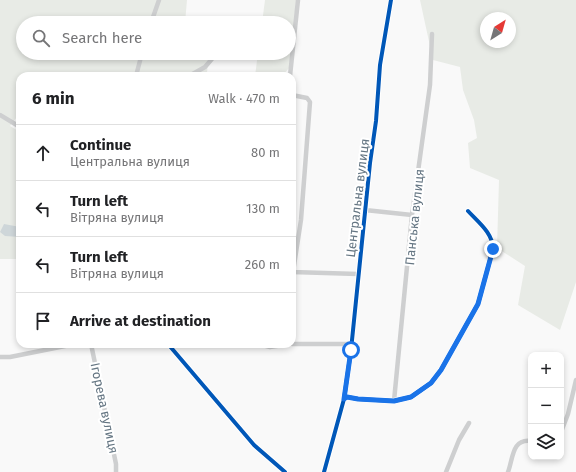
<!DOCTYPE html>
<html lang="en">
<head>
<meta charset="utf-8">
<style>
  :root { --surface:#fff; --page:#f6f6f6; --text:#202124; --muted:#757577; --line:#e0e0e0 }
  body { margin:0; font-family:"Fira Sans",sans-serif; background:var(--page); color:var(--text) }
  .controls { position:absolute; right:12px; bottom:12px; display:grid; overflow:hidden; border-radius:8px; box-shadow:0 2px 6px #0003 }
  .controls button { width:36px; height:36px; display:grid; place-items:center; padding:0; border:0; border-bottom:1px solid var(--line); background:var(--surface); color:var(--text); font:20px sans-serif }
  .compass { position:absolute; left:480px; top:12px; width:36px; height:36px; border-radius:50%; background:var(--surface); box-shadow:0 2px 6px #0003; rotate:37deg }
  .stop { position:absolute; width:12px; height:12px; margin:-9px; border:3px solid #1a73e8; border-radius:50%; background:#fff }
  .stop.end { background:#1a73e8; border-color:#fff; box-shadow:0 1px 4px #0008 }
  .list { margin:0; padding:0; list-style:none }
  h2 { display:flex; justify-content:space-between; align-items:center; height:52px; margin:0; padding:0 16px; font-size:17px }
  h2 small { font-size:13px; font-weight:400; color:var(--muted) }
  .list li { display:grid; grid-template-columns:26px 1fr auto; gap:12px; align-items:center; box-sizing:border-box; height:56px; padding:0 16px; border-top:1px solid var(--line) }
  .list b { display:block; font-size:15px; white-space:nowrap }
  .list p { margin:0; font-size:13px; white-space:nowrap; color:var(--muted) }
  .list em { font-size:13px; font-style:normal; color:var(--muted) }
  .icon { flex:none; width:22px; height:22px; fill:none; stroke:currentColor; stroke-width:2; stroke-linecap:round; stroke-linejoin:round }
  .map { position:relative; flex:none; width:576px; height:472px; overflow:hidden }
  .search { position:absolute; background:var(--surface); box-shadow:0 2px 6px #0003; left:16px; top:16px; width:280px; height:44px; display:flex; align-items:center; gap:10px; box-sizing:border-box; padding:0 14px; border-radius:22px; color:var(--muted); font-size:15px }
  .panel { position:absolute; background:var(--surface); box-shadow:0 2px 6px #0003; left:16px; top:72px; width:280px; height:276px; border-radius:12px }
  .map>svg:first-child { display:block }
  .green { fill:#e8ebe6; fill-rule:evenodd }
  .water { fill:#ced6d9 }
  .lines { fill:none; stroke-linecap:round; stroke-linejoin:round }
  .minor { stroke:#cecfd0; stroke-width:4.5 }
  .cycleway-casing { stroke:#fff; stroke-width:6 }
  .cycleway { stroke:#0057b8; stroke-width:4 }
  .route { stroke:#1a73e8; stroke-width:5 }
  .labels { text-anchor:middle; stroke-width:4; stroke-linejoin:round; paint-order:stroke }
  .street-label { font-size:13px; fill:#657683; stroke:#fff }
</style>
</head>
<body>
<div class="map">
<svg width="576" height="472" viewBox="0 0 576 472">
  <rect width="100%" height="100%" fill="#f9f9f9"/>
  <path class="green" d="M0,0H159L151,23H23V53H209L207,73L209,76H20V113L10,126L20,132V259H0Z
    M160,0H187L185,23H152Z
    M265,0H296L290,67L282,76H255L258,53H289V23H262Z
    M420,0H576V282L560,330L518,305L525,266L497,248L499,180L470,168L468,143L477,138L474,120L463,90L460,67L433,60ZM486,18H510V42H486Z"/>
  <path class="water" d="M4,224L20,227V237L5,236L0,232Z"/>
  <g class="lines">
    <path class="minor" d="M151,23L159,0
      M136,76L142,53
      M189,76L205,67L217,53
      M290,76L298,0
      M292,95L307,98L310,102L301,220L293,272
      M0,115L20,127
      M365,210L412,215
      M292,272L358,274
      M91,344L116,464V472
      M168,344L254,445L285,472
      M259,344L270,347L289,344
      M292,344H351
      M0,357H10L75,344
      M344,399L351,350L370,163L376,121L380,65L391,0
      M394,401L412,215L430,85L432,34
      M561,432L568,414L576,380
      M324,472L344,399L347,397L358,399L394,401L411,397L431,383L441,370L478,304L493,249C493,233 478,222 468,211
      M446,472L459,440L469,423
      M508,472C513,459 512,438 531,441"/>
    <defs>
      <path id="cycleway" d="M168,344L254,445L285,472
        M344,399L351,350L370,163L376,121L380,65L391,0
        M324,472L344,399L347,397L358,399L394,401L411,397L431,383L441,370L478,304L493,249C493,233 478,222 468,211"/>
    </defs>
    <use href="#cycleway" class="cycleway-casing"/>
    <use href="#cycleway" class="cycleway"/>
  </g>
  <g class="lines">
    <path class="route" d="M351,350L344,399L347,397L358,399L394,401L411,397L431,383L441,370L478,304L493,249"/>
  </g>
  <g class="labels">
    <g class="street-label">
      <text transform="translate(357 198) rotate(-83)" y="5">Центральна вулиця</text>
      <text transform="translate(414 217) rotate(-84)" y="5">Панська вулиця</text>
      <text transform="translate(105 408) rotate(78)" y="5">Ігорева вулиця</text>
    </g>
  </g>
</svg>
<div class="controls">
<button>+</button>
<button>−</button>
<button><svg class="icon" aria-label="layers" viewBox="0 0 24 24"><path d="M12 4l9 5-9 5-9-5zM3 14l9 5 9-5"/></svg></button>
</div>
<svg class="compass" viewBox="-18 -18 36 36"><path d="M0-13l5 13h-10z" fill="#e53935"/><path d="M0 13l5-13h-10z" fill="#757577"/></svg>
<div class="stop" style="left:351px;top:350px"></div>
<div class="stop end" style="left:493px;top:249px"></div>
<div class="search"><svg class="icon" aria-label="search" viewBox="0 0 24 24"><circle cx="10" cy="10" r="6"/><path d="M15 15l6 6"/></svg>Search here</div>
<section class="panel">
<h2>6 min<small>Walk · 470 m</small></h2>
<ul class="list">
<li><svg class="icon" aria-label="ahead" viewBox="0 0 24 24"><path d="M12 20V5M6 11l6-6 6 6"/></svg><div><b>Continue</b><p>Центральна вулиця</p></div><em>80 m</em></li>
<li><svg class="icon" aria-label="left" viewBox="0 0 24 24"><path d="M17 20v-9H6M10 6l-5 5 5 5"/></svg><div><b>Turn left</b><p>Вітряна вулиця</p></div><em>130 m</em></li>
<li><svg class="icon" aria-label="left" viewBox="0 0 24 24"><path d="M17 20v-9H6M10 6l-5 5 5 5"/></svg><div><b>Turn left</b><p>Вітряна вулиця</p></div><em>260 m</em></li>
<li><svg class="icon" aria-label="arrive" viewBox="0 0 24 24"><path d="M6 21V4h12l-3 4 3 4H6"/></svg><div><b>Arrive at destination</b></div></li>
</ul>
</section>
</div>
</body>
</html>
